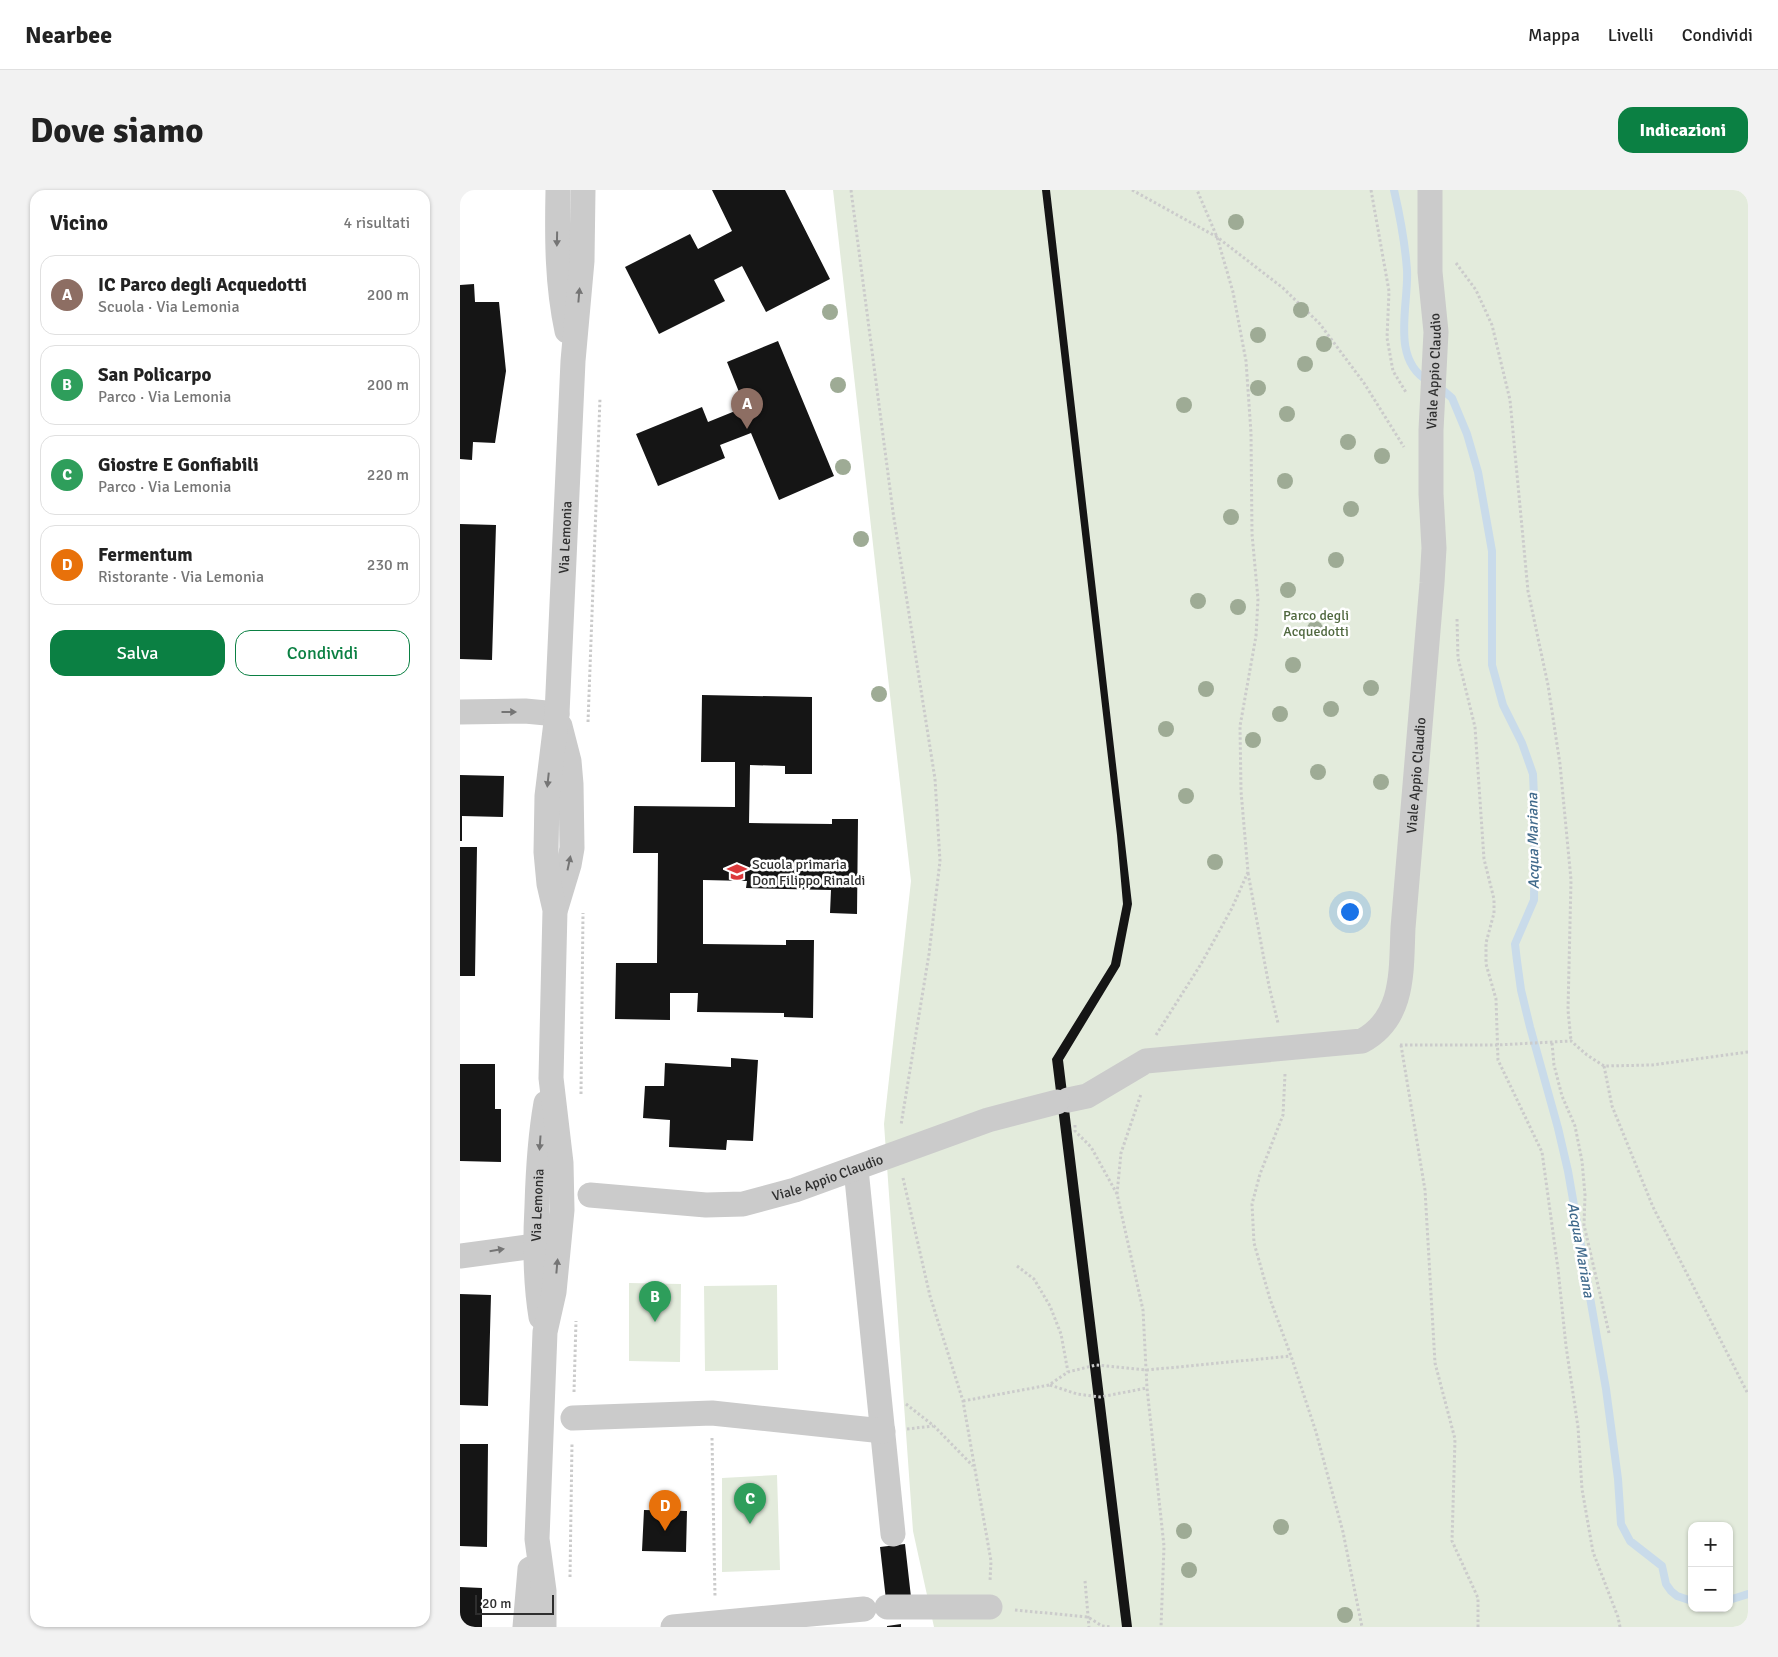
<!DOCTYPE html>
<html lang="it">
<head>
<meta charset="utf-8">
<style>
  :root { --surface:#fff; --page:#f2f2f2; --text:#222; --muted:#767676; --line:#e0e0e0; --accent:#0b8043 }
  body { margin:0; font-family:Signika,sans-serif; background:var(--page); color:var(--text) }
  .controls { position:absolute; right:15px; bottom:15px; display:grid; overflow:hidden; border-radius:10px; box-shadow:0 1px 4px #0004 }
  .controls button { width:45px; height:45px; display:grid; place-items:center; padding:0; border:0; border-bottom:1px solid var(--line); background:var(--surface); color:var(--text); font:25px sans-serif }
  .scale { position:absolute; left:15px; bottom:12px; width:79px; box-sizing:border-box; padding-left:5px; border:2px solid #2e2e2e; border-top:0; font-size:14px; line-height:18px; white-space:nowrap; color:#2e2e2e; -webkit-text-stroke:4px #fff; paint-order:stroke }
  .you { position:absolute; left:889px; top:721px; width:18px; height:18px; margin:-12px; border:4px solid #fff; border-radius:50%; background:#1a73e8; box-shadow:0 0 0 8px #1a73e833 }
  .badge { display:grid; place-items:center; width:32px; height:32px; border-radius:50%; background:var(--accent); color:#fff; font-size:16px; font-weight:700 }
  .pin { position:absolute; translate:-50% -41px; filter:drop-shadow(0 1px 2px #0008) }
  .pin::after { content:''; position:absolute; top:26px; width:18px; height:15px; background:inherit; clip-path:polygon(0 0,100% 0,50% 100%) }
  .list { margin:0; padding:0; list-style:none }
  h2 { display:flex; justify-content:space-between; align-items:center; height:65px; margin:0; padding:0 20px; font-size:21px }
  h2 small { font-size:16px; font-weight:400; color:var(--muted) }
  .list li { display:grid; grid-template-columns:32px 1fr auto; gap:15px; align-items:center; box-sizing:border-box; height:80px; margin:0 10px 10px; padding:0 10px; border:1px solid var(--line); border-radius:15px }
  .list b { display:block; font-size:19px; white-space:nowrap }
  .list p { margin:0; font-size:16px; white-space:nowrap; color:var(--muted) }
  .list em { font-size:16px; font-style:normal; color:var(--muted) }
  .actions { display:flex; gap:10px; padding:15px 20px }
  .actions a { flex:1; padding:11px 0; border:1px solid var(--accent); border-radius:15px; text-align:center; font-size:18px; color:var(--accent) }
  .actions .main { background:var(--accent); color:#fff }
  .map { position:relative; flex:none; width:1288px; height:1437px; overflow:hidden; border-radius:15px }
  header { display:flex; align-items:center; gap:30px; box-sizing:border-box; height:70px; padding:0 25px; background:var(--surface); border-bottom:1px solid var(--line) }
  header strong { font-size:24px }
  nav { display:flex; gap:28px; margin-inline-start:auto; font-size:18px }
  .intro { display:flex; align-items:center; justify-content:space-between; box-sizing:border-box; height:120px; padding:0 30px }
  h1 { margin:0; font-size:35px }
  .button { padding:12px 22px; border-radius:15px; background:var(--accent); color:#fff; font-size:18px; font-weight:700 }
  main { display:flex; gap:30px; padding:0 30px }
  aside { flex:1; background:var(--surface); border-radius:15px; box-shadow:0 1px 4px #0004 }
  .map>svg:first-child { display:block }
  .green { fill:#e3ebdc; fill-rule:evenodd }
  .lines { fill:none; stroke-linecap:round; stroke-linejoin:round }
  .stream { stroke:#c9dbea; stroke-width:8 }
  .building { fill:#151515 }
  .path { stroke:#cbcbcb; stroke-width:3; stroke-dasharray:2.5 2.5; stroke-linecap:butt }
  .minor { stroke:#cbcbcb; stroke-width:25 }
  .tree { fill:#9eab95 }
  .oneway { fill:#757575 }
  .labels { text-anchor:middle; stroke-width:5; stroke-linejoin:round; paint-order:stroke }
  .street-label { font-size:14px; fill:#2e2e2e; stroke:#fff }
  .park-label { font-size:14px; fill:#4f673e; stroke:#fff }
  .poi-label { font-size:14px; fill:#2e2e2e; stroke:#fff; text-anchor:start }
  .water-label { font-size:15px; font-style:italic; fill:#406a8c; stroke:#fff }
</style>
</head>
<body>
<header>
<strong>Nearbee</strong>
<nav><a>Mappa</a><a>Livelli</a><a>Condividi</a></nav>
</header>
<div class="intro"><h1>Dove siamo</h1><a class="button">Indicazioni</a></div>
<main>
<aside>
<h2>Vicino<small>4 risultati</small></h2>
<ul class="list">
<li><span class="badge" style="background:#8d6e63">A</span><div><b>IC Parco degli Acquedotti</b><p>Scuola · Via Lemonia</p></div><em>200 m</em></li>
<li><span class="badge" style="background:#2e9e5b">B</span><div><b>San Policarpo</b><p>Parco · Via Lemonia</p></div><em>200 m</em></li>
<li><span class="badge" style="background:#2e9e5b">C</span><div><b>Giostre E Gonfiabili</b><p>Parco · Via Lemonia</p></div><em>220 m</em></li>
<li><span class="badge" style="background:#e8710a">D</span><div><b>Fermentum</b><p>Ristorante · Via Lemonia</p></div><em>230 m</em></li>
</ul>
<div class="actions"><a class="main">Salva</a><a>Condividi</a></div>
</aside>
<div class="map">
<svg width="1288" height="1437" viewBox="0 0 1288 1437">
  <rect width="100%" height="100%" fill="#fff"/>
  <path class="green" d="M373,0H1288V1437H474L453,1341L424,934L451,691ZM1232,1336H1269V1418H1232Z
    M169,1093L221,1094L220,1172L169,1171Z
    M317,1095L318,1180L245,1181L244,1096Z
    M317,1285L320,1380L262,1382V1288Z"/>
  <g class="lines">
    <path class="stream" d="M934,0C940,26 945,53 947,80C949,115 930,169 968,191
      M978,196L992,208L1007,244L1018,282L1032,361V475L1043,515L1062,553L1073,584L1075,630L1074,710L1055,754L1057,771L1061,800L1070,837L1098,938L1108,981L1146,1199L1158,1289L1161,1334L1170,1351L1202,1376L1206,1394L1211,1401L1217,1406L1232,1411
      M1269,1410L1288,1404"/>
  </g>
  <path class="building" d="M252,0H325L370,89L306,122L282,76L254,90L265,111L199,144L165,77L230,44L238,59L272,41Z
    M582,0H590L672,714L660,776L603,870L672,1437H662L592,869L651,774L663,714L657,645Z
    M14,94L15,112H39L46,181L35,253L13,252L12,270L0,269V95Z
    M318,151L374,286L319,310L291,243L260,255L265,268L198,296L176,244L242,217L248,232L285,217L267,172Z
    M0,334L36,335L32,470L0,469Z
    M242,505L352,507V584H325V576L290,575L289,633L372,634V629H398L397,724L370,723L371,700L286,698L287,691L243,690V754L326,755V750H354L353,828L324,827V823L237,822L238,803H210V830L155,829L156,773H197L198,663H173L174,616L275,617V572H241Z
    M0,585L44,586L43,627L2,626V651H0Z
    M0,657H17L15,786H0Z
    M271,868L298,870L293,951L267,950L266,960L209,957L210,930L183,928L185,896H204L205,873L271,877Z
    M0,874H35V919H41V972L0,971Z
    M0,1104L31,1105L28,1216L0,1215Z
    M0,1254H28L27,1357L0,1356Z
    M184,1320L227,1321L226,1362L182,1361Z
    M445,1354L451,1407L426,1410L420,1357Z
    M0,1397L22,1398V1437H0Z
    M441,1434V1437H427V1436Z"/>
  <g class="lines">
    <path class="path" d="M391,0L433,322L475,589L480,671L469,764L441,935
      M672,0L757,47L823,98L860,134L904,193L944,257
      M911,0L929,101L927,148L933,181L947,204
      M996,73L1016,100L1032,135L1050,210L1068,401L1088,495L1100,574L1111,690L1108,820L1111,851
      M997,429L998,468L1015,537L1024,669L1034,709V723L1026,753V774L1036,809L1038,870L1082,962L1098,1079L1106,1156L1118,1237L1122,1299L1133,1362L1158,1427L1160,1437
      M128,532L140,208
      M788,683L809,796L818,833
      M696,845L741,774L772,718L788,682L781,601L780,536L796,446L798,409L792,344L791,243L786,171L773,102L757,47L737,0
      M1092,853L1094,875L1102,906L1115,936L1122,971L1125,1005L1124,1035L1149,1143
      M940,855H1037L1111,851L1127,865L1144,876L1192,875L1288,862
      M941,855L965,1000L975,1173L995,1249L992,1351L1018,1408V1437
      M1144,876L1152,916L1193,1017L1288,1204
      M825,884L823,925L800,984L792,1014L794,1053L810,1109L831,1166L856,1242L883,1342L902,1437
      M121,904L123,723
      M615,935V941L631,957L657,1004L683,1120L687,1198L704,1356L701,1437
      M443,988L470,1106L503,1211L531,1371L530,1391
      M657,1004L661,963L681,904
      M557,1076L574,1089L590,1116L601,1144L608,1182
      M590,1195L617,1204L640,1207L687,1198
      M114,1202L116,1131
      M503,1211L589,1195L608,1182L636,1175L687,1180L831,1166
      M446,1214L474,1236L513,1276
      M447,1239L473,1236
      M252,1248L255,1407
      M110,1387L112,1253
      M625,1391L629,1437
      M555,1420L628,1427L642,1436L651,1437"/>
    <g class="minor">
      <path d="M98,0C97,48 97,94 107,141"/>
      <path d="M0,522L65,521L97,524"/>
      <path d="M96,718L109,675L112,658L111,594L109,571L100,536"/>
      <path id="s1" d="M608,910L627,906L686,871L902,851C945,828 941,780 943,738L972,393L974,358L971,304V240L976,142L970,82V0"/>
      <path d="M396,979L433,1344"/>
      <path id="s2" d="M130,1005L246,1015L283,1014L335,1000L528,930L597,912"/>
      <path d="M0,1066L75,1056"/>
      <path id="s3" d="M81,1127C75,1090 75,1053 77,1016C78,981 80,947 86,913"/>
      <path d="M113,1228L252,1223L423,1241"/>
      <path d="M427,1417H530"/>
      <path d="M65,1437L70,1379"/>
      <path id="s4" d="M84,1437V1401L77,1349L85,1142L94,1102L102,1020L101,973L91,888L95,720L89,694L86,662L87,606L97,524L113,171L122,71L123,0"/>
      <path d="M213,1437L404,1419"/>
    </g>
  </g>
  <g class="tree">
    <circle cx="776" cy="32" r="8"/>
    <circle cx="841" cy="120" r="8"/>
    <circle cx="370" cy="122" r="8"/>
    <circle cx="798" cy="145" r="8"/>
    <circle cx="864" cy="154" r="8"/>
    <circle cx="845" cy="174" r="8"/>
    <circle cx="378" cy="195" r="8"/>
    <circle cx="798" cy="198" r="8"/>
    <circle cx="724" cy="215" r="8"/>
    <circle cx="827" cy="224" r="8"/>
    <circle cx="888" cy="252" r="8"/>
    <circle cx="922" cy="266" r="8"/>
    <circle cx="383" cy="277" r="8"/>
    <circle cx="825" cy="291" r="8"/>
    <circle cx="891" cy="319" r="8"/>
    <circle cx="771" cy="327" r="8"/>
    <circle cx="401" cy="349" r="8"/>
    <circle cx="876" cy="370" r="8"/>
    <circle cx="828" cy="400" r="8"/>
    <circle cx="738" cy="411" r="8"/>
    <circle cx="778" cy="417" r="8"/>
    <circle cx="855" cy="439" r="8"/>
    <circle cx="833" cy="475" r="8"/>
    <circle cx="911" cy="498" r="8"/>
    <circle cx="746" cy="499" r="8"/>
    <circle cx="419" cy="504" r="8"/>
    <circle cx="871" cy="519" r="8"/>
    <circle cx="820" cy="524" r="8"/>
    <circle cx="706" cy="539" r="8"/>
    <circle cx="793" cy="550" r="8"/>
    <circle cx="858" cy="582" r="8"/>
    <circle cx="921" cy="592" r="8"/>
    <circle cx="726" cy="606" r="8"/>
    <circle cx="755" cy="672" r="8"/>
    <circle cx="821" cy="1337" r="8"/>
    <circle cx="724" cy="1341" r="8"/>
    <circle cx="729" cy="1380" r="8"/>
    <circle cx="885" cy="1425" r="8"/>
  </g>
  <defs><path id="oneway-solid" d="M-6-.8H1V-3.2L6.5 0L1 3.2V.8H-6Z" transform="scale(1.25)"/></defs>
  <g class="oneway">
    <use href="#oneway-solid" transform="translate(97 49) rotate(91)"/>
    <use href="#oneway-solid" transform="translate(119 105) rotate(-85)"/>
    <use href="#oneway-solid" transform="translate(49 522)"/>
    <use href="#oneway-solid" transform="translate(88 590) rotate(96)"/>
    <use href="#oneway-solid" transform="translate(109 673) rotate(-78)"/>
    <use href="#oneway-solid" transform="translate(80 953) rotate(94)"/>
    <use href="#oneway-solid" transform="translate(37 1060) rotate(-9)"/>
    <use href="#oneway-solid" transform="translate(97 1076) rotate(-85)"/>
  </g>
  <defs>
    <symbol id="school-bare" viewBox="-9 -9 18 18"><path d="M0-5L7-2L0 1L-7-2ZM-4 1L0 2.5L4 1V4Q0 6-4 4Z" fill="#dc393b" stroke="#fff" stroke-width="2.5" paint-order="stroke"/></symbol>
  </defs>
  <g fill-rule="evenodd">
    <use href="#school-bare" x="263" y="668" width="28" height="28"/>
  </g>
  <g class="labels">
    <g class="street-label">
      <text dy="5" stroke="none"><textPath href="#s1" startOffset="990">Viale Appio Claudio</textPath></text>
      <text dy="5" stroke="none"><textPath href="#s4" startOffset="1094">Via Lemonia</textPath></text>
      <text dy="5" stroke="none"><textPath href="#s1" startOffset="585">Viale Appio Claudio</textPath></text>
      <text dy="5" stroke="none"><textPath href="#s2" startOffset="242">Viale Appio Claudio</textPath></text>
      <text dy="5" stroke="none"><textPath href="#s3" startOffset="112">Via Lemonia</textPath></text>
    </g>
    <g class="park-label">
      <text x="856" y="430">Parco degli<tspan x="856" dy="16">Acquedotti</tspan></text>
    </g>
    <g class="poi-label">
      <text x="292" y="679">Scuola primaria<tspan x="292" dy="16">Don Filippo Rinaldi</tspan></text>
    </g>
    <g class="water-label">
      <text transform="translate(1073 651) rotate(-91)" y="5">Acqua Mariana</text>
      <text transform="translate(1121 1060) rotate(80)" y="5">Acqua Mariana</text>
    </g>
  </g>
</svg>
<div class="controls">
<button>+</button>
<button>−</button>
</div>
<div class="scale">20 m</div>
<div class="you"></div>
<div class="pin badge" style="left:287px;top:239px;background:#8d6e63">A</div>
<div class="pin badge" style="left:195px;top:1132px;background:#2e9e5b">B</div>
<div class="pin badge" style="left:290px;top:1334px;background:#2e9e5b">C</div>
<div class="pin badge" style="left:205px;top:1341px;background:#e8710a">D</div>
</div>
</main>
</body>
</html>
